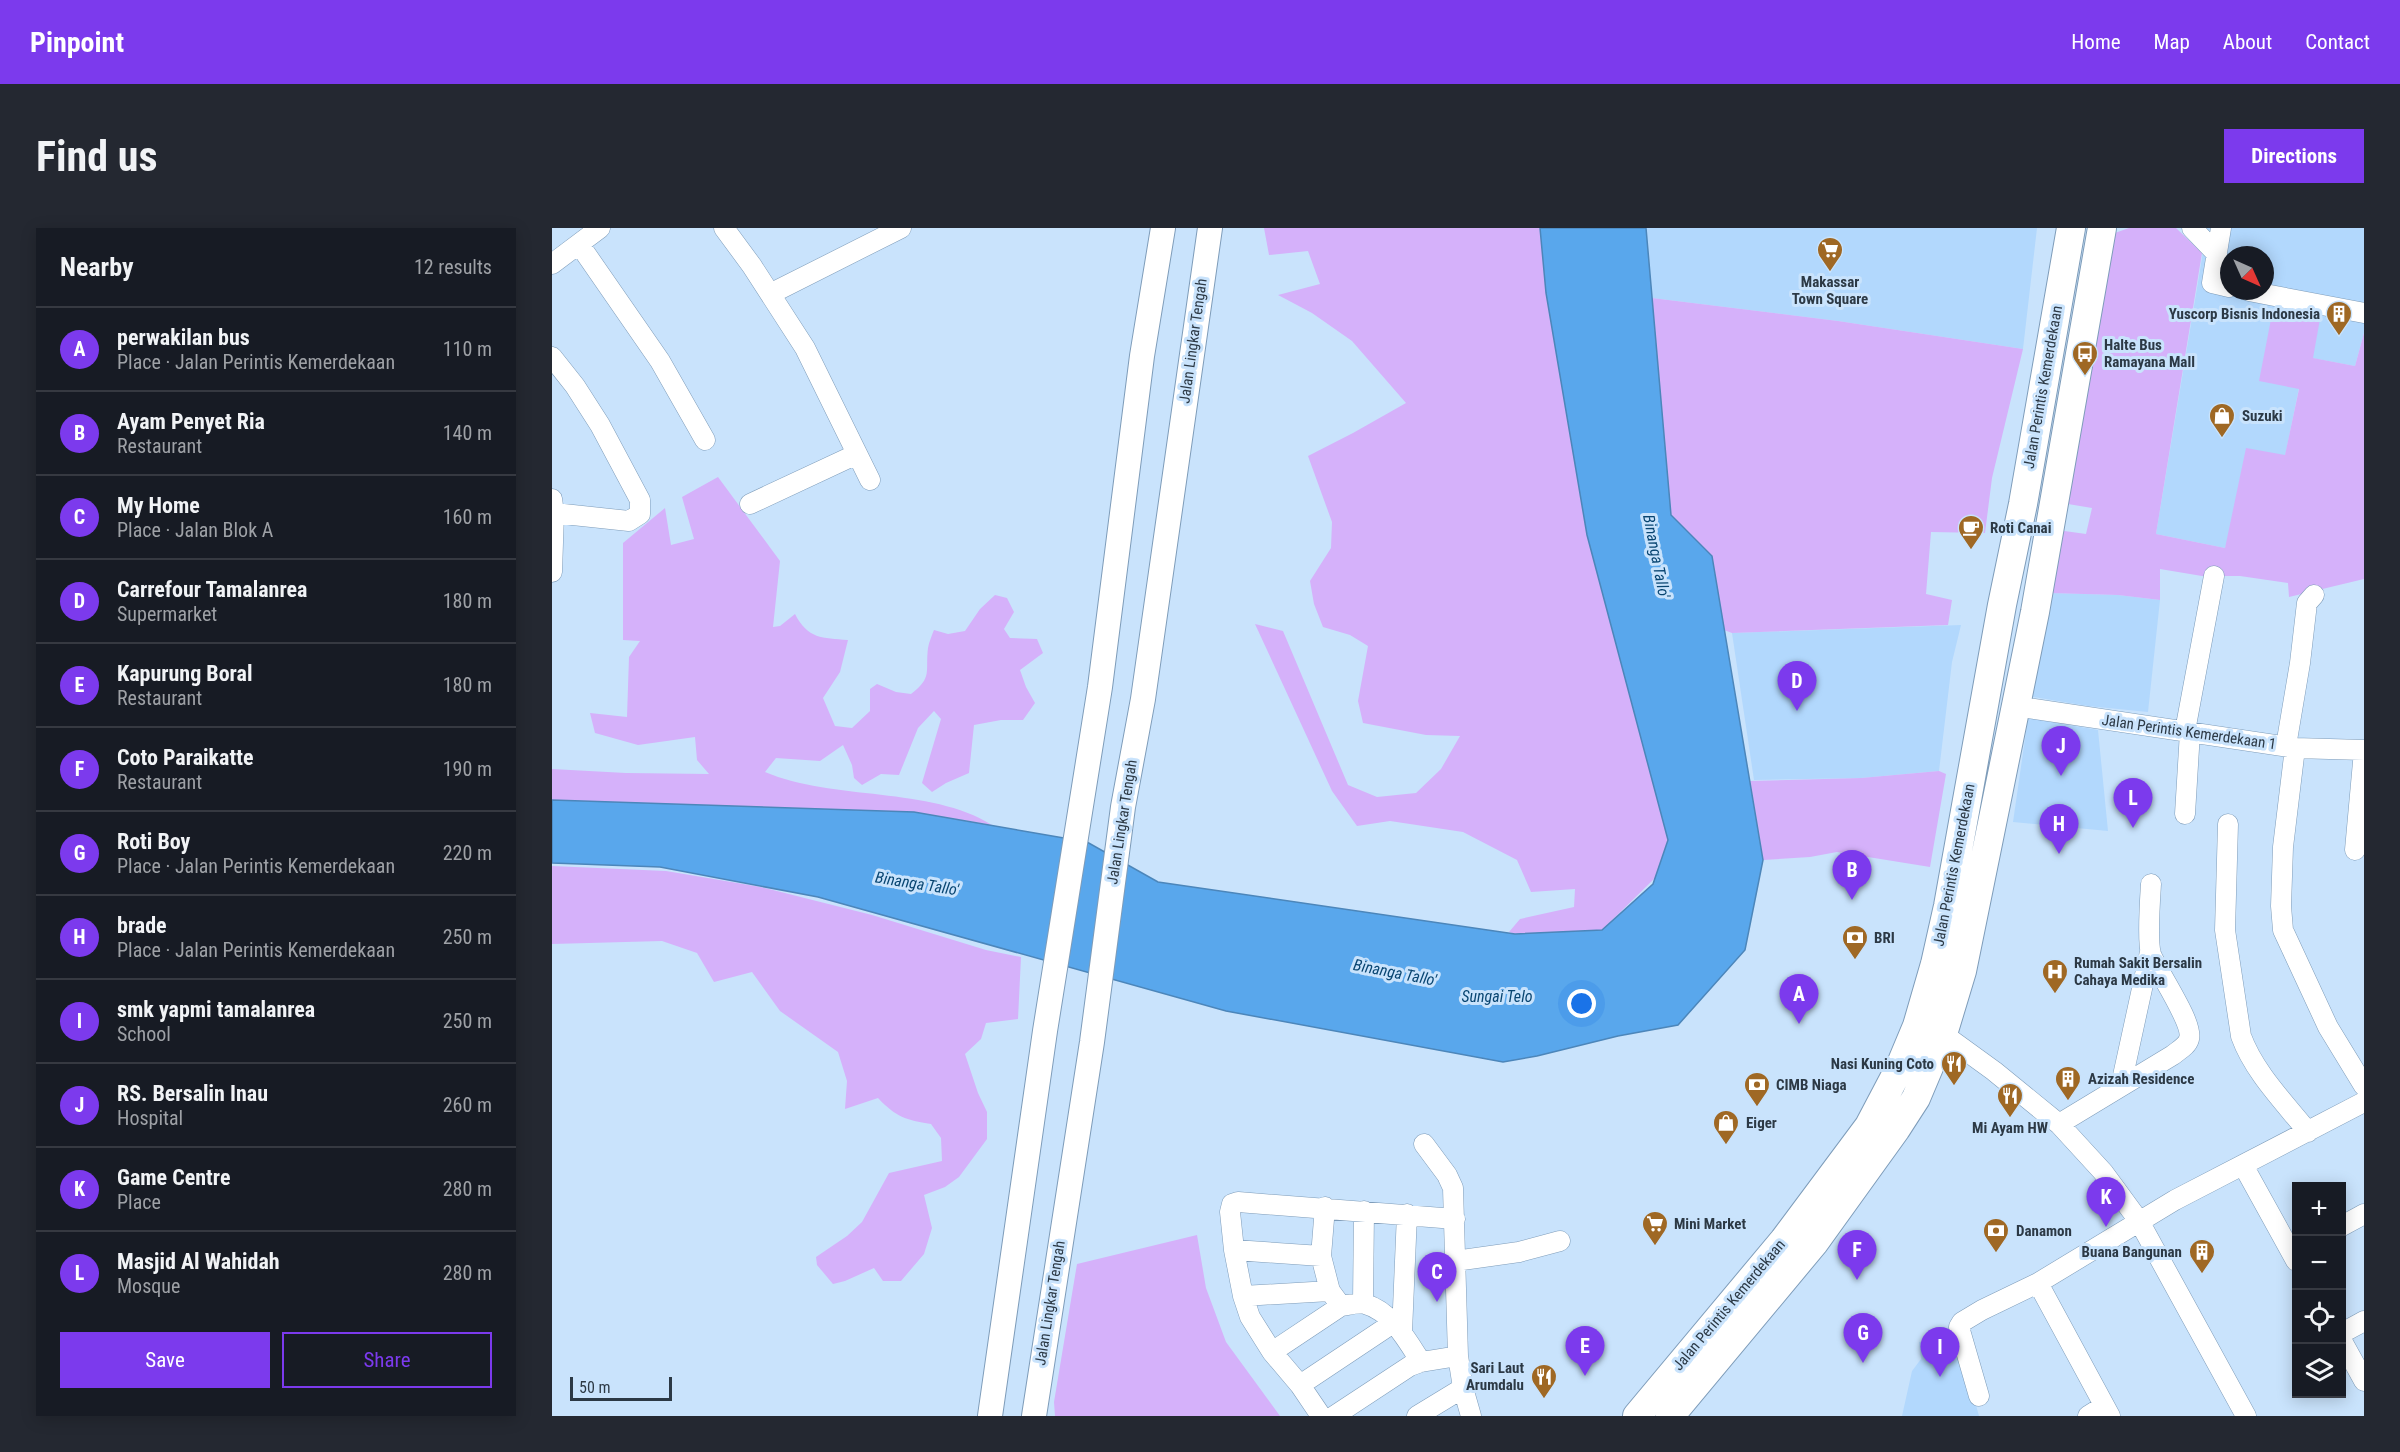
<!DOCTYPE html>
<html lang="en">
<head>
<meta charset="utf-8">
<style>
  :root { --surface:#171b24; --page:#242831; --text:#f1f3f6; --muted:#9ea1a6; --line:#363941; --accent:#7c3aed }
  body { margin:0; font-family:"Roboto Condensed",sans-serif; background:var(--page); color:var(--text) }
  .controls { position:absolute; right:18px; bottom:18px; display:grid; overflow:hidden; border-radius:0px; box-shadow:0 3px 15px #0003 }
  .controls button { width:54px; height:54px; display:grid; place-items:center; padding:0; border:0; border-bottom:2px solid var(--line); background:var(--surface); color:var(--text); font:30px sans-serif }
  .compass { position:absolute; left:1668px; top:18px; width:54px; height:54px; border-radius:50%; background:var(--surface); box-shadow:0 3px 15px #0003; rotate:135deg }
  .scale { position:absolute; left:18px; bottom:15px; width:102px; box-sizing:border-box; padding-left:6px; border:3px solid #2c3945; border-top:0; font-size:16px; line-height:21px; white-space:nowrap; color:#2c3945; -webkit-text-stroke:4px #c9e3fc; paint-order:stroke }
  .you { position:absolute; left:1030px; top:776px; width:21px; height:21px; margin:-15px; border:4px solid #fff; border-radius:50%; background:#1a73e8; box-shadow:0 0 0 9px #1a73e833 }
  .badge { display:grid; place-items:center; width:39px; height:39px; border-radius:50%; background:var(--accent); color:#fff; font-size:20px; font-weight:700 }
  .pin { position:absolute; translate:-50% -50px; filter:drop-shadow(0 2px 3px #0008) }
  .pin::after { content:''; position:absolute; top:32px; width:21px; height:18px; background:inherit; clip-path:polygon(0 0,100% 0,50% 100%) }
  .list { margin:0; padding:0; list-style:none }
  h2 { display:flex; justify-content:space-between; align-items:center; height:78px; margin:0; padding:0 24px; font-size:26px }
  h2 small { font-size:20px; font-weight:400; color:var(--muted) }
  .list li { display:grid; grid-template-columns:39px 1fr auto; gap:18px; align-items:center; box-sizing:border-box; height:84px; padding:0 24px; border-top:2px solid var(--line) }
  .list b { display:block; font-size:22px; white-space:nowrap }
  .list p { margin:0; font-size:20px; white-space:nowrap; color:var(--muted) }
  .list em { font-size:20px; font-style:normal; color:var(--muted) }
  .actions { display:flex; gap:12px; padding:18px 24px }
  .actions a { flex:1; padding:14px 0; border:2px solid var(--accent); border-radius:0px; text-align:center; font-size:21px; color:var(--accent) }
  .actions .main { background:var(--accent); color:#fff }
  .icon { flex:none; width:33px; height:33px; fill:none; stroke:currentColor; stroke-width:2; stroke-linecap:round; stroke-linejoin:round }
  .map { position:relative; flex:none; width:1812px; height:1188px; overflow:hidden; border-radius:0px }
  header { display:flex; align-items:center; gap:36px; box-sizing:border-box; height:84px; padding:0 30px; background:var(--accent); color:#fff }
  header strong { font-size:28px }
  nav { display:flex; gap:33px; margin-inline-start:auto; font-size:21px }
  .intro { display:flex; align-items:center; justify-content:space-between; box-sizing:border-box; height:144px; padding:0 36px }
  h1 { margin:0; font-size:42px }
  .button { padding:15px 27px; border-radius:0px; background:var(--accent); color:#fff; font-size:21px; font-weight:700 }
  main { display:flex; gap:36px; padding:0 36px }
  aside { flex:1; background:var(--surface); border-radius:0px; box-shadow:0 3px 15px #0003 }
  .map>svg:first-child { display:block }
  .built { fill:#b2d8fd; fill-rule:evenodd }
  .green { fill:#d5b1fa }
  .water { fill:#59a7ec; stroke:#4c86ba; stroke-width:1.5 }
  .lines { fill:none; stroke-linecap:round; stroke-linejoin:round }
  .minor-casing { stroke:#7e9cb9; stroke-width:21 }
  .major-casing { stroke:#7e9cb9; stroke-width:26 }
  .highway-casing { stroke:#7e9cb9; stroke-width:30 }
  .minor { stroke:#fff; stroke-width:20 }
  .major { stroke:#fff; stroke-width:24 }
  .highway { stroke:#fff; stroke-width:28 }
  .labels { text-anchor:middle; stroke-width:6; stroke-linejoin:round; paint-order:stroke }
  .poi-label { font-size:15px; font-weight:bold; fill:#2c3945; stroke:#c9e3fc; text-anchor:start }
  .street-label { font-size:15px; fill:#2c3945; stroke:#c9e3fc }
  .water-label { font-size:16px; font-style:italic; fill:#084571; stroke:#c9e3fc }
</style>
</head>
<body>
<header>
<strong>Pinpoint</strong>
<nav><a>Home</a><a>Map</a><a>About</a><a>Contact</a></nav>
</header>
<div class="intro"><h1>Find us</h1><a class="button">Directions</a></div>
<main>
<aside>
<h2>Nearby<small>12 results</small></h2>
<ul class="list">
<li><span class="badge">A</span><div><b>perwakilan bus</b><p>Place · Jalan Perintis Kemerdekaan</p></div><em>110 m</em></li>
<li><span class="badge">B</span><div><b>Ayam Penyet Ria</b><p>Restaurant</p></div><em>140 m</em></li>
<li><span class="badge">C</span><div><b>My Home</b><p>Place · Jalan Blok A</p></div><em>160 m</em></li>
<li><span class="badge">D</span><div><b>Carrefour Tamalanrea</b><p>Supermarket</p></div><em>180 m</em></li>
<li><span class="badge">E</span><div><b>Kapurung Boral</b><p>Restaurant</p></div><em>180 m</em></li>
<li><span class="badge">F</span><div><b>Coto Paraikatte</b><p>Restaurant</p></div><em>190 m</em></li>
<li><span class="badge">G</span><div><b>Roti Boy</b><p>Place · Jalan Perintis Kemerdekaan</p></div><em>220 m</em></li>
<li><span class="badge">H</span><div><b>brade</b><p>Place · Jalan Perintis Kemerdekaan</p></div><em>250 m</em></li>
<li><span class="badge">I</span><div><b>smk yapmi tamalanrea</b><p>School</p></div><em>250 m</em></li>
<li><span class="badge">J</span><div><b>RS. Bersalin Inau</b><p>Hospital</p></div><em>260 m</em></li>
<li><span class="badge">K</span><div><b>Game Centre</b><p>Place</p></div><em>280 m</em></li>
<li><span class="badge">L</span><div><b>Masjid Al Wahidah</b><p>Mosque</p></div><em>280 m</em></li>
</ul>
<div class="actions"><a class="main">Save</a><a>Share</a></div>
</aside>
<div class="map">
<svg width="1812" height="1188" viewBox="0 0 1812 1188">
  <rect width="100%" height="100%" fill="#c9e3fc"/>
  <path class="built" d="M1094,0H1485L1471,121L1286,93L1100,70Z
    M1655,0H1812V105L1803,138L1760,130L1747,160L1733,228L1675,314L1673,320L1604,306ZM1677,27H1713V63H1677Z
    M1497,365L1566,367L1608,372L1596,484L1536,478L1475,468Z
    M1409,397L1400,434L1387,543L1309,550L1202,552L1180,405Z
    M1476,490L1546,502L1556,603L1461,594Z
    M1405,1108L1427,1188H1350L1360,1143L1369,1131L1367,1114Z"/>
  <path class="green" d="M712,0H988L994,65L1034,302L1116,612L1103,650L1050,702L963,706L957,704L968,691L1022,679L1023,661L979,664L965,632L911,604L838,593L805,598L780,563L703,396L731,403L796,557L825,569L864,565L889,541L908,508L874,507L811,495L806,473L816,418L798,407L771,399L762,376L758,353L779,320L780,294L756,228L801,205L854,175L800,113L760,85L726,67L768,56L756,23L717,27Z
    M1577,0H1624L1650,25L1604,306L1673,320L1694,220L1733,227L1747,161L1707,153L1720,86L1768,91L1761,130L1803,138L1812,105V351L1737,369L1736,355L1688,348H1650L1608,341V372L1566,367L1497,365L1505,302L1534,306L1540,280L1516,276L1560,6Z
    M1100,70L1286,93L1471,121L1440,250L1433,305L1379,304L1374,366L1400,372L1396,397L1180,405L1172,402L1160,328L1119,287Z
    M166,249L228,333L221,399L228,398L243,386C256,411 270,410 296,412L288,444L271,470L283,498L300,500L318,483V461L325,456L344,464L359,466C381,449 373,444 376,420C377,414 380,407 382,402L396,406L413,403L428,381L443,367L455,370L462,384L452,401L458,410L485,411L491,425L468,442L474,459L483,475L471,492H449L422,497L417,545L394,555L380,564L370,555L389,491L382,483L366,500L347,547L329,546L310,557L302,550L300,537L291,517L268,533L224,530L213,544C281,573 378,558 440,597L362,584L0,572V541L74,545L157,546L145,532L143,509L86,517L43,505L38,485L75,489L77,429L88,413L71,412V315L113,280L119,317L142,311L130,269Z
    M1387,543L1394,546L1378,639L1285,624L1258,629L1211,632L1198,553L1309,550Z
    M0,638L114,643L209,659L320,687L434,722L469,729L466,791L434,795L429,811L413,826L426,865L435,884V911L407,949L393,959L372,967L380,1000L372,1026L349,1053H331L322,1040L293,1053L281,1056L265,1037L264,1029L295,1008L310,994L337,945L390,933L389,910L379,896C354,892 344,889 326,870L293,881L295,853L286,824L228,783L200,744L162,754L145,725L110,713L0,716Z
    M645,1007L654,1060L674,1114L728,1188H503L502,1174L525,1036Z"/>
  <path class="water" d="M988,0H1094L1119,287L1160,328L1211,632L1193,722L1126,797L1066,808L985,828L951,834L674,783L266,669L108,639L0,635V572L362,584L535,614L606,654L963,706L1050,702L1101,656L1116,612L1035,307L994,65Z"/>
  <g class="lines">
    <defs>
      <path id="minor" d="M172,0L200,38L253,120L318,252
        M1640,0L1665,26
        M1669,0L1660,55L1677,59
        M27,16L108,133L153,212
        M0,36L48,0
        M1697,63L1812,85
        M218,66L349,0
        M0,129L23,158L48,197L88,272V286L77,293L2,285
        M0,271L2,285L0,344
        M198,276L305,226
        M1462,478L1743,520L1812,522
        M1633,503L1662,348
        M1734,518L1748,435L1755,375L1762,367
        M1743,520L1731,619L1729,678L1731,702L1776,799L1812,858
        M1633,586L1638,504
        M1676,596L1673,702L1689,808C1702,844 1732,874 1756,904
        M1803,622L1812,523
        M1391,806L1442,843L1507,896L1551,944L1587,993L1694,1188
        M1569,857L1598,724
        M1507,896L1621,827C1627,822 1635,818 1637,811C1642,795 1605,743 1599,726C1595,713 1598,672 1599,656
        M872,916L895,947L901,960L906,1128L911,1160L919,1188
        M1691,937L1744,1033
        M773,979L769,1028L778,1063
        M1790,998L1812,986
        M682,1022L769,1028
        M903,1033L967,1024L1008,1013
        M1486,1055L1558,1188
        M691,1068L778,1063L789,1078C797,1077 806,1074 813,1076C839,1083 855,1112 869,1134
        M811,1075L812,983
        M850,1104L855,986
        M1790,1105L1812,1093
        M1790,1113L1812,1153
        M720,1124L789,1078
        M748,1157L841,1095
        M1427,1168L1407,1099L1410,1094L1430,1082L1486,1055L1623,972L1812,874
        M769,1188L748,1157L720,1124L698,1089L691,1068L682,1022L678,984L680,976L686,974L903,991
        M782,1188L858,1138L869,1134L906,1128
        M865,1188L911,1160
        M1536,1188L1552,1178"/>
      <path id="major" d="M438,1188L493,803L548,459L590,128L611,0
        M482,1188L540,814L571,579L591,471L658,0"/>
      <path id="highway" d="M1085,1188L1232,1012L1317,898L1347,841L1365,798L1383,736L1396,678L1450,377L1471,276L1519,0
        M1118,1188L1262,1015L1344,901L1364,870L1391,806L1410,743L1483,384L1550,0"/>
    </defs>
    <use href="#minor" class="minor-casing"/>
    <use href="#major" class="major-casing"/>
    <use href="#highway" class="highway-casing"/>
    <use href="#minor" class="minor"/>
    <use href="#major" class="major"/>
    <use href="#highway" class="highway"/>
  </g>
  <defs>
    <symbol id="supermarket-pin" viewBox="-11 -11 22 30"><path d="M0 17L-7.5 6A9.5 9.5 0 1 1 7.5 6Z" fill="#9f6824" stroke="#c9e3fc"/><path d="M-6-5.5h2.5l.6 2H6L4.5 2H-2.5L-4.4-4H-6ZM-1.5 3.2a1.3 1.3 0 1 0 .1 0ZM3 3.2a1.3 1.3 0 1 0 .1 0Z" fill="#fff"/></symbol>
    <symbol id="building-pin" viewBox="-11 -11 22 30"><path d="M0 17L-7.5 6A9.5 9.5 0 1 1 7.5 6Z" fill="#9f6824" stroke="#c9e3fc"/><path d="M-4-6H4V6H1V3H-1V6H-4ZM-2.5-4.3h1.7v1.8h-1.7ZM.8-4.3h1.7v1.8H.8ZM-2.5-1h1.7V.8h-1.7ZM.8-1h1.7V.8H.8Z" fill="#fff"/></symbol>
    <symbol id="bus-pin" viewBox="-11 -11 22 30"><path d="M0 17L-7.5 6A9.5 9.5 0 1 1 7.5 6Z" fill="#9f6824" stroke="#c9e3fc"/><path d="M-5-6H5V4H4V6H2V4H-2V6H-4V4H-5ZM-3.5-4V0h7V-4ZM-3.5 1.2v1.5H-2V1.2ZM2 1.2v1.5H3.5V1.2Z" fill="#fff"/></symbol>
    <symbol id="shop-pin" viewBox="-11 -11 22 30"><path d="M0 17L-7.5 6A9.5 9.5 0 1 1 7.5 6Z" fill="#9f6824" stroke="#c9e3fc"/><path d="M-5-2.5h2.3a2.7 3.5 0 0 1 5.4 0H5L5.5 6h-11ZM-1.5-2.5h3a1.5 2.3 0 0 0-3 0Z" fill="#fff"/></symbol>
    <symbol id="cafe-pin" viewBox="-11 -11 22 30"><path d="M0 17L-7.5 6A9.5 9.5 0 1 1 7.5 6Z" fill="#9f6824" stroke="#c9e3fc"/><path d="M-5.5-4.5H6V0H3Q3 3.5 0 3.5H-2.5Q-5.5 3.5-5.5 0ZM3-3.2v2h1.7v-2ZM-6 4.5H4V6H-6Z" fill="#fff"/></symbol>
    <symbol id="bank-pin" viewBox="-11 -11 22 30"><path d="M0 17L-7.5 6A9.5 9.5 0 1 1 7.5 6Z" fill="#9f6824" stroke="#c9e3fc"/><path d="M-6-4H6V4H-6ZM0-2.3a2.3 2.3 0 1 0 0 4.6a2.3 2.3 0 1 0 0-4.6Z" fill="#fff"/></symbol>
    <symbol id="hospital-pin" viewBox="-11 -11 22 30"><path d="M0 17L-7.5 6A9.5 9.5 0 1 1 7.5 6Z" fill="#9f6824" stroke="#c9e3fc"/><path d="M-5-5h3v3.5h4V-5h3V5h-3V1.5h-4V5h-3Z" fill="#fff"/></symbol>
    <symbol id="restaurant-pin" viewBox="-11 -11 22 30"><path d="M0 17L-7.5 6A9.5 9.5 0 1 1 7.5 6Z" fill="#9f6824" stroke="#c9e3fc"/><path d="M-5-6h1v4h1v-4h1v4h1v-4h1v5L-1.5 .5V6h-2V.5L-5-1ZM5-6V6H3V1.5H1.5Q1.5-4 5-6Z" fill="#fff"/></symbol>
  </defs>
  <g fill-rule="evenodd">
    <use href="#supermarket-pin" x="1263" y="7" width="30" height="40"/>
    <use href="#building-pin" x="1772" y="71" width="30" height="40"/>
    <use href="#bus-pin" x="1518" y="111" width="30" height="40"/>
    <use href="#shop-pin" x="1655" y="173" width="30" height="40"/>
    <use href="#cafe-pin" x="1404" y="285" width="30" height="40"/>
    <use href="#bank-pin" x="1288" y="695" width="30" height="40"/>
    <use href="#hospital-pin" x="1488" y="729" width="30" height="40"/>
    <use href="#restaurant-pin" x="1387" y="821" width="30" height="40"/>
    <use href="#building-pin" x="1501" y="836" width="30" height="40"/>
    <use href="#bank-pin" x="1190" y="842" width="30" height="40"/>
    <use href="#restaurant-pin" x="1443" y="853" width="30" height="40"/>
    <use href="#shop-pin" x="1159" y="880" width="30" height="40"/>
    <use href="#supermarket-pin" x="1088" y="981" width="30" height="40"/>
    <use href="#bank-pin" x="1429" y="988" width="30" height="40"/>
    <use href="#building-pin" x="1635" y="1009" width="30" height="40"/>
    <use href="#restaurant-pin" x="977" y="1134" width="30" height="40"/>
  </g>
  <g class="labels">
    <g class="poi-label">
      <text x="1278" y="59" text-anchor="middle">Makassar<tspan x="1278" dy="17">Town Square</tspan></text>
      <text x="1768" y="91" text-anchor="end">Yuscorp Bisnis Indonesia</text>
      <text x="1552" y="122">Halte Bus<tspan x="1552" dy="17">Ramayana Mall</tspan></text>
      <text x="1690" y="193">Suzuki</text>
      <text x="1438" y="305">Roti Canai</text>
      <text x="1322" y="715">BRI</text>
      <text x="1522" y="740">Rumah Sakit Bersalin<tspan x="1522" dy="17">Cahaya Medika</tspan></text>
      <text x="1382" y="841" text-anchor="end">Nasi Kuning Coto</text>
      <text x="1536" y="856">Azizah Residence</text>
      <text x="1224" y="862">CIMB Niaga</text>
      <text x="1194" y="900">Eiger</text>
      <text x="1458" y="905" text-anchor="middle">Mi Ayam HW</text>
      <text x="1122" y="1001">Mini Market</text>
      <text x="1464" y="1008">Danamon</text>
      <text x="1630" y="1029" text-anchor="end">Buana Bangunan</text>
      <text x="972" y="1145" text-anchor="end">Sari Laut<tspan x="972" dy="17">Arumdalu</tspan></text>
    </g>
    <g class="street-label">
      <text transform="translate(641 113) rotate(-82)" y="5">Jalan Lingkar Tengah</text>
      <text transform="translate(1491 159) rotate(-80)" y="5">Jalan Perintis Kemerdekaan</text>
      <text transform="translate(1637 504) rotate(8)" y="5">Jalan Perintis Kemerdekaan 1</text>
      <text transform="translate(570 594) rotate(-81)" y="5">Jalan Lingkar Tengah</text>
      <text transform="translate(1402 637) rotate(-79)" y="5">Jalan Perintis Kemerdekaan</text>
      <text transform="translate(498 1075) rotate(-81)" y="5">Jalan Lingkar Tengah</text>
      <text transform="translate(1177 1077) rotate(-50)" y="5">Jalan Perintis Kemerdekaan</text>
    </g>
    <g class="water-label">
      <text transform="translate(1105 328) rotate(79)" y="6">Binanga Tallo'</text>
      <text transform="translate(365 655) rotate(9)" y="6">Binanga Tallo'</text>
      <text transform="translate(843 744) rotate(11)" y="6">Binanga Tallo'</text>
      <text x="945" y="774">Sungai Telo</text>
    </g>
  </g>
</svg>
<div class="controls">
<button>+</button>
<button>−</button>
<button><svg class="icon" aria-label="locate" viewBox="0 0 24 24"><circle cx="12" cy="12" r="6"/><path d="M12 2v4M12 18v4M2 12h4M18 12h4"/></svg></button>
<button><svg class="icon" aria-label="layers" viewBox="0 0 24 24"><path d="M12 4l9 5-9 5-9-5zM3 14l9 5 9-5"/></svg></button>
</div>
<svg class="compass" viewBox="-18 -18 36 36"><path d="M0-13l5 13h-10z" fill="#e53935"/><path d="M0 13l5-13h-10z" fill="#9ea1a6"/></svg>
<div class="scale">50 m</div>
<div class="you"></div>
<div class="pin badge" style="left:1247px;top:796px">A</div>
<div class="pin badge" style="left:1300px;top:672px">B</div>
<div class="pin badge" style="left:885px;top:1074px">C</div>
<div class="pin badge" style="left:1245px;top:483px">D</div>
<div class="pin badge" style="left:1033px;top:1148px">E</div>
<div class="pin badge" style="left:1305px;top:1052px">F</div>
<div class="pin badge" style="left:1311px;top:1135px">G</div>
<div class="pin badge" style="left:1507px;top:626px">H</div>
<div class="pin badge" style="left:1388px;top:1149px">I</div>
<div class="pin badge" style="left:1509px;top:548px">J</div>
<div class="pin badge" style="left:1554px;top:999px">K</div>
<div class="pin badge" style="left:1581px;top:600px">L</div>
</div>
</main>
</body>
</html>
